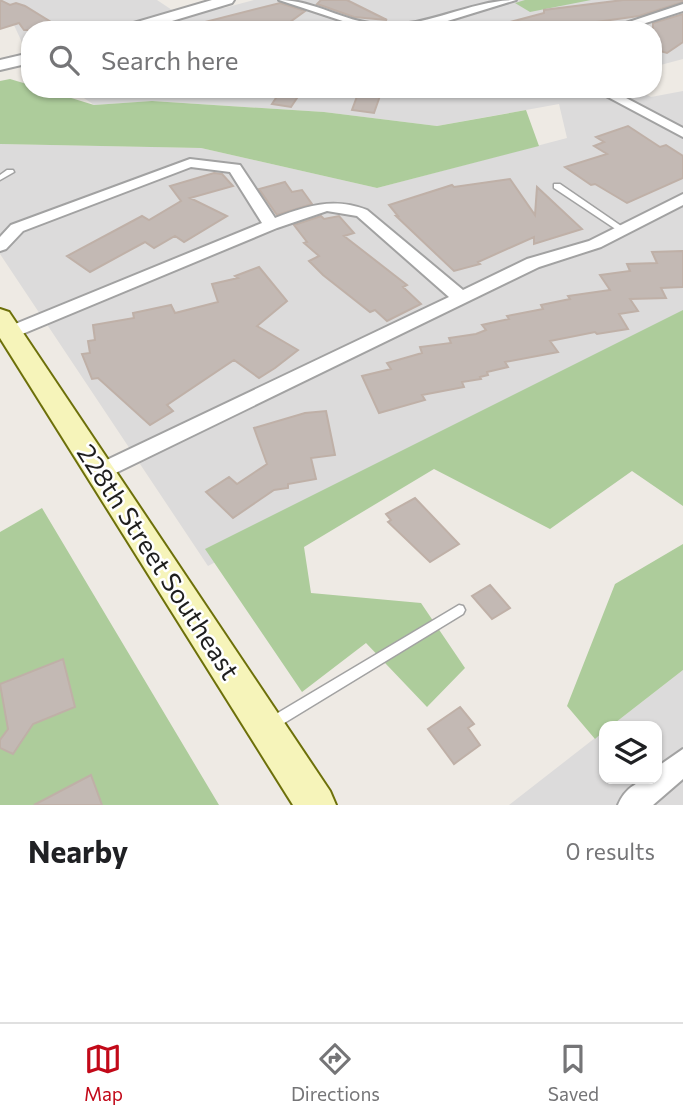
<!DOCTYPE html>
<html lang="en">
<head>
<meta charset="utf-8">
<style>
  :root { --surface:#fff; --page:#f2f2f2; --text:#202124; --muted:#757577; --line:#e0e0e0; --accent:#c20919 }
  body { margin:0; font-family:Commissioner,sans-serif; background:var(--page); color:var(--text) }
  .controls { position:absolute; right:21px; bottom:21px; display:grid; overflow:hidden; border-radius:14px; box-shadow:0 2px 5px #0004 }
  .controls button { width:63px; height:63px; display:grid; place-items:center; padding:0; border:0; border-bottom:2px solid var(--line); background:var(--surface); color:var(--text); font:35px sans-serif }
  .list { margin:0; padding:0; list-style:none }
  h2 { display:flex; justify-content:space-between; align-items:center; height:91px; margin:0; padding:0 28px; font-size:30px }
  h2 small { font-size:23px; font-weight:400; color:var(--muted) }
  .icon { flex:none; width:38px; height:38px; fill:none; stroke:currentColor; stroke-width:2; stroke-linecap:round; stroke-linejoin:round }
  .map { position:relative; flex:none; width:683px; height:805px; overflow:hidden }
  .search { position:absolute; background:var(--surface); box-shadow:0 2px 5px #0004; left:21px; right:21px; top:21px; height:77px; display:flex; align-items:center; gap:18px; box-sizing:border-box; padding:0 24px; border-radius:28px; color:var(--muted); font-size:26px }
  .sheet { height:217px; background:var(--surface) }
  nav { display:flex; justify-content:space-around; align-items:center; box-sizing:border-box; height:98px; border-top:2px solid var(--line); background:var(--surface); font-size:19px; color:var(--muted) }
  nav a { display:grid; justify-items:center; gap:4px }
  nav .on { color:var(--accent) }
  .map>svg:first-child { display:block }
  .residential { fill:#dcdbdb }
  .forest { fill:#adcc9b }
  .building { fill:#c3b9b4; stroke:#bfb0a7; stroke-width:2 }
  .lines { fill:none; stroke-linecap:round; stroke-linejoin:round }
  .service-casing { stroke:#a2a2a2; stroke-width:3 }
  .minor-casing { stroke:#a2a2a2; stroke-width:4 }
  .tertiary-casing { stroke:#a2a2a2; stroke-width:4 }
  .secondary-casing { stroke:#6d700a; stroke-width:4 }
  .service { fill:#fff; fill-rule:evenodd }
  .minor { fill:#fff; fill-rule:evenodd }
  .tertiary { fill:#fff; fill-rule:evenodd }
  .secondary { fill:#f6f4ba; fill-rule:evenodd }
  .labels { text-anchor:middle; stroke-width:5; stroke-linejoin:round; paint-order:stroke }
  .street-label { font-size:26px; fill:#1e1e1e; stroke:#fff }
</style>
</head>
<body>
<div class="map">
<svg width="683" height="805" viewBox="0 0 683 805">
  <rect width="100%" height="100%" fill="#eeeae4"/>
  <path class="residential" d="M0,0H157L178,14L216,3L224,8L254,0H683V59L653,67V30H30V60L14,25L0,28Z
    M71,89H636L651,97L683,91V312L208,566L0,254V144L201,148L377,188L567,138L559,104L437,126L324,112L153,101L94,105Z
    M683,670V805H509L604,731V779H657V726H611Z"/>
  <path class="forest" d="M525,0H591L530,12L515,3Z
    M10,79L30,85V89H42L94,105L152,101L324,112L437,126L526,110L539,146L377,188L201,148L0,144V81Z
    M683,310V506L632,471L550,529L434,469L304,547L311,593L421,603L465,668L427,707L366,643L302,692L205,549Z
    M42,508L219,805H0V532Z
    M683,544V670L611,726H604V731L595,739L567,706L615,584Z"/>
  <path class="building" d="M0,0L10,5L16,3L25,6L64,30H24L19,23L0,29Z
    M321,0H347L387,20L354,17L317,4Z
    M623,0H683V2L639,16L589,23L591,25L570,28L572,30H503V24L544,13V10Z
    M280,3L305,11L279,30H201V23Z
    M683,14V42L667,53L653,49V23Z
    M282,89H303L291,107L272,104Z
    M359,91L381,93L374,113L352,110Z
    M628,126L660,147L666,145L683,156V178L627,203L595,184L591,185L565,167L607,154L594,146L604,142L596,137Z
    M214,173L222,174L233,186L190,198L227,216L184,242L175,236L154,248L145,242L90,272L67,256L142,216L149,220L181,201L170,186Z
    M510,179L535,215L537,187L582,229L534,244V237L478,262L480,264L454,271L396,216H398L389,205L452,185L454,187Z
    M285,182L292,192L302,190L312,204L277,215L259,189Z
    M321,216L324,219L339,216L354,233L344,236L407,285L403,287L421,304L387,321L375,310L370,312L323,275L309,261L319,256L304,243L307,242L294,225Z
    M683,251V287L661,288L666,298L630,299L638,311L619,314L628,329L597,334L595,332L550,341L558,352L505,362L508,367L487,372L488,375L480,377L481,379L462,382L464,387L422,395L425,400L379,413L362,376L391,369L387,363L422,353L420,347L451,343L449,338L476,334L486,330L482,325L509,319L507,316L543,309L541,305L570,299L568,296L610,290L600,275L630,271L627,264L657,263L652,252Z
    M259,267L287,301L257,326L298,350L275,368L259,378L234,360L167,405L173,411L150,425L98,378L92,379L82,354L90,353L88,341L95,340L93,325L134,318L133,313L171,305L175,313L218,302L212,284L238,278L235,276Z
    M326,411L335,455L311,458L316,479L288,484V488L274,490L233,518L206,492L229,477L237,484L267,464L254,428L305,413Z
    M415,498L459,544L430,562L388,522L391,520L386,514Z
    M490,585L510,608L492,619L472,596Z
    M63,659L75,707L33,724L13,754L0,748V740L8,729L0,684Z
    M460,707L474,724L468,728L480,745L454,764L428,729Z
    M91,775L102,805H34Z"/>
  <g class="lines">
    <defs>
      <path id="service" d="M161,18H165L181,30H174L161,20Z
        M7,170H13L14,172L0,180V175Z
        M554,184H560L627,230L623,232H620L554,188Z
        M459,605L463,606L465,610L463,614L276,728L271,730L266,728L265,724L266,720Z"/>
      <path id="minor" d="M279,0C314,0 344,22 378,24C426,29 469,0 516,0L428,27L431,30H370Z
        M683,4V11L624,30H605Z
        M593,89H609L683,128V137Z
        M190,159L240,165L275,218C307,206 333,197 367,210L463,290L527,259L589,241L683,194V205L601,247L539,267L99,481L92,479L89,473L92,467L449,297L357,216L327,211L277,228L15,337H3L0,333L3,329L262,223L230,172L191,167L23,231L6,249L0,251V237L11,225Z
        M683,749V779L653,805H618C625,788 639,779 657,779V767Z"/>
      <path id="tertiary" d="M212,0H234L232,3L142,30H118L120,27Z
        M30,53V63L0,70V60Z"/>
      <path id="secondary" d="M0,309L9,312L330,791L336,805H293L0,338Z"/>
    </defs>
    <use href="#service" class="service-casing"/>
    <use href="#minor" class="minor-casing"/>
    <use href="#tertiary" class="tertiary-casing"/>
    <use href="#secondary" class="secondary-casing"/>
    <use href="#service" class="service"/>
    <use href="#minor" class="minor"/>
    <use href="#tertiary" class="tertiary"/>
    <use href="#secondary" class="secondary"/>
  </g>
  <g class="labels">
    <g class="street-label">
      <text transform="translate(158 562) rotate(57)" y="9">228th Street Southeast</text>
    </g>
  </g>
</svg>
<div class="controls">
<button><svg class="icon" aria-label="layers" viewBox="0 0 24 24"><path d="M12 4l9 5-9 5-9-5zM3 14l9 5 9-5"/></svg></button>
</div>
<div class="search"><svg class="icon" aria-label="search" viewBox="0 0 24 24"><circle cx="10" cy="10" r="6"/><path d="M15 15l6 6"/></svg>Search here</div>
</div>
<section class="sheet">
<h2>Nearby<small>0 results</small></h2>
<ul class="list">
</ul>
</section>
<nav>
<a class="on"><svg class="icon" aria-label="map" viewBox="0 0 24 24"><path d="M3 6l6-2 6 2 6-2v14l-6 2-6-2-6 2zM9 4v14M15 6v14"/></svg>Map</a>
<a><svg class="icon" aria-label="directions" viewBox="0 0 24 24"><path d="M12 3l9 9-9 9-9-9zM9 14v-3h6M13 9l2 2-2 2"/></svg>Directions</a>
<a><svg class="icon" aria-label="saved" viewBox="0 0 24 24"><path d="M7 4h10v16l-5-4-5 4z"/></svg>Saved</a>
</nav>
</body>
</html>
